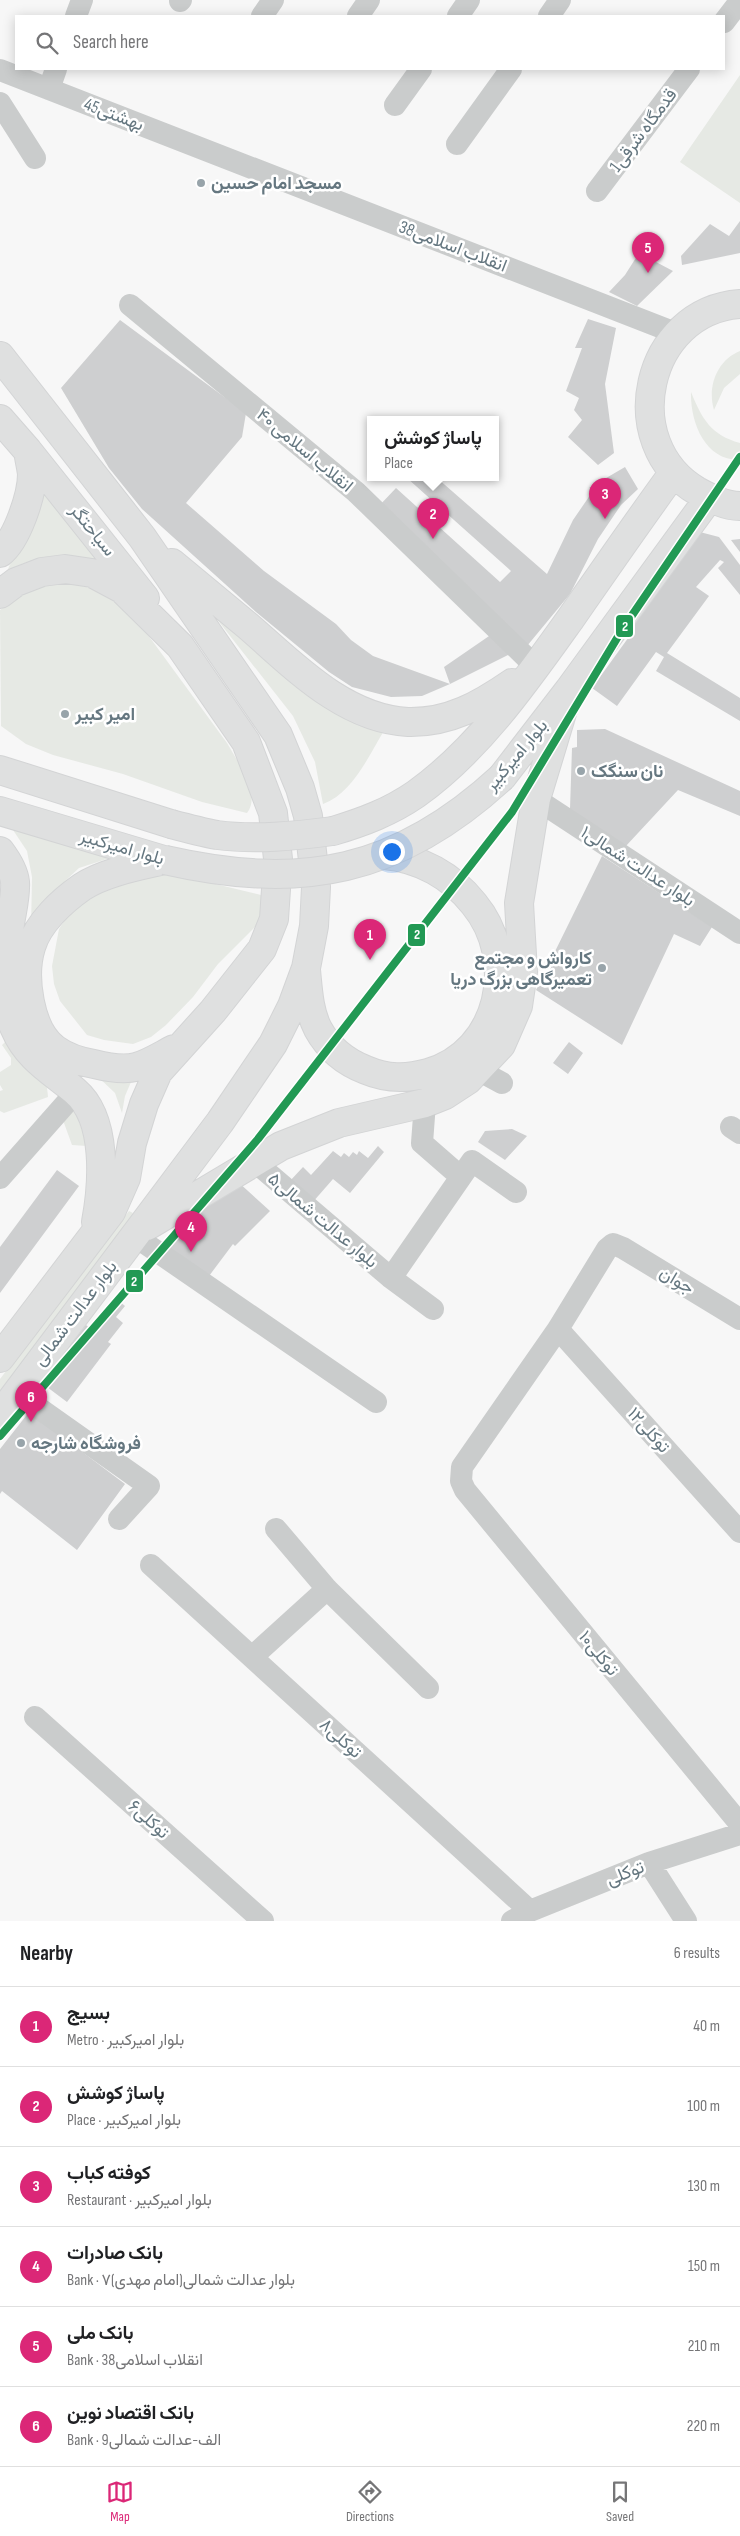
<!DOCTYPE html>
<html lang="en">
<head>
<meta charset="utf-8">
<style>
  :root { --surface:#fff; --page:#f6f6f6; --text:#202124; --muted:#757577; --line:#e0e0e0; --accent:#db2777 }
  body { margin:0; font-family:"Sofia Sans Condensed",Vazirmatn,sans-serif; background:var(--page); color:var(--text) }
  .you { position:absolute; left:391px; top:851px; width:18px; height:18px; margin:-12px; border:4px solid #fff; border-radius:50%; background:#1a73e8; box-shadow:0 0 0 8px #1a73e833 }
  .badge { display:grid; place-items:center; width:32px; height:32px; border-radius:50%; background:var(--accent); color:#fff; font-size:16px; font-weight:700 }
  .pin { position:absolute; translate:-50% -41px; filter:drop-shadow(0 1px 2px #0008) }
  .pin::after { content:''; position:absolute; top:26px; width:18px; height:15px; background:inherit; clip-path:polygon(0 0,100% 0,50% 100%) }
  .popup { position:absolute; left:367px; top:416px; width:132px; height:65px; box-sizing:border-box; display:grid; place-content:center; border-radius:0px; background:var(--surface); filter:drop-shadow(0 1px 4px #0005); font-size:16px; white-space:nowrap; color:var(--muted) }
  .popup b { font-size:19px; color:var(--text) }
  .popup::after { content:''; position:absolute; left:50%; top:100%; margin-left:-10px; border:10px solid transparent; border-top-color:var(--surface) }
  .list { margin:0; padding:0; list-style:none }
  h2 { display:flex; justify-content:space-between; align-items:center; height:65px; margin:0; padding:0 20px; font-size:21px }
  h2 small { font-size:16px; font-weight:400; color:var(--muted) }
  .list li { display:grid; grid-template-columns:32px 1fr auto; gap:15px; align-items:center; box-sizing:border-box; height:80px; padding:0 20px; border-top:1px solid var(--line) }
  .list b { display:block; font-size:19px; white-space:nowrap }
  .list p { margin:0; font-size:16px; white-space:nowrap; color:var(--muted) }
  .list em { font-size:16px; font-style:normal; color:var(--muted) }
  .icon { flex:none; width:28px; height:28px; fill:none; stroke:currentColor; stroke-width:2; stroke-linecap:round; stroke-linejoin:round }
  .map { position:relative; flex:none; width:740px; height:1921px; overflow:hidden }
  .search { position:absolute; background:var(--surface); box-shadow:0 2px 12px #0003; left:15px; right:15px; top:15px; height:55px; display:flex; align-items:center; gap:12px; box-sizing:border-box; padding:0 18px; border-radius:0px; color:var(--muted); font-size:19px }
  .sheet { height:545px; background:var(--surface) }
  nav { display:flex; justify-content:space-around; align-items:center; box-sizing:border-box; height:70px; border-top:1px solid var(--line); background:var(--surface); font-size:14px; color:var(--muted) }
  nav a { display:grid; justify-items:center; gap:2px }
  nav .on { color:var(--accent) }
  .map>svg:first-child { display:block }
  .green { fill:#e6e9e4 }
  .building { fill:#cecfd0 }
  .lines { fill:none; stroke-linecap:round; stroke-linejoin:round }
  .major-casing { stroke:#d3d4d5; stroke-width:30 }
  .minor { stroke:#cacccc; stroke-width:22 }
  .major { stroke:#dfe0e0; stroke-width:28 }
  .major-bridge-casing { stroke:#d3d4d5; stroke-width:30; stroke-linecap:butt }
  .major-bridge { stroke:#dfe0e0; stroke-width:28 }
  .metro-1-casing { stroke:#fff; stroke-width:11 }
  .metro-1 { stroke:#229954; stroke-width:8 }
  .poi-dot { fill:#98a4aa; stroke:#fff; stroke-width:2 }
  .labels { text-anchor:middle; stroke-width:5; stroke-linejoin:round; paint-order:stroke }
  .street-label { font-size:18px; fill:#657780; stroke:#fff }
  .poi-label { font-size:18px; font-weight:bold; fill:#657780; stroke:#fff; text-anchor:start }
  .line-badge { stroke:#fff; stroke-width:2 }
  .badge-label { font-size:14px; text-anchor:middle; font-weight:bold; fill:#fff }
</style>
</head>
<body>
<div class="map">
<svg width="740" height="1921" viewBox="0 0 740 1921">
  <rect width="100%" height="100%" fill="#f7f7f7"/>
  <path class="green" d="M740,75V203L680,162Z
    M740,351V374L724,388L714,410C707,387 717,360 740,351Z
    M691,392C702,419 711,435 740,443V460C705,461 690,422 691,392Z
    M42,486L109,566C72,552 43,552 7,571L25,533Z
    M52,582L72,583L101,591L121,602L148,635L227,743C237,761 262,794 247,813L202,802L123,774L53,755L26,744L1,726L0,610L28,586Z
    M205,604L385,729C369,755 353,793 323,804L315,762L293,716Z
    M7,821L116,856L79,868L46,899L31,929L32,877L27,851Z
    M140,875H178L265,896L261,921L218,964L193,997L166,1025L151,1037L133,1044L104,1040L87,1035L60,1001L54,984L52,966L59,929L71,910L87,896Z
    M9,1038L47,1087L48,1097L4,1113L0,1111V1091L3,1090L0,1085V1072L11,1065V1058L2,1045Z
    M96,1075L131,1082L125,1096L122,1113L115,1093Z
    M75,1109L87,1146L72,1145L60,1112Z
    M129,1211L133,1213L115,1246L0,1397V1379Z"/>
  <path class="building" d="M740,221V253L682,265L681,256L710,224L729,236Z
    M639,253L673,271L637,306L609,292L625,275Z
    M588,319L616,328L605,384L614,453L598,465L568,437L582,420L574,410L579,398L566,391L582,348H575Z
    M120,320L246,413L242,437L186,503L264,571L336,624L351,640L373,656L450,684L422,696L391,697L352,687L329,672L256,612L142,509L109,468L61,388Z
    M625,467L638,489L621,505L598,539L570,594L527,646L378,507L396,488L500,582L511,571L407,478H437L547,574L573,520L595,488H589Z
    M696,531L719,537L740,565V595L718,568L724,562L720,560L696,587L709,596L667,653L740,698V721L656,671L664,657L656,652L617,706L592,688L631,634L627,631Z
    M740,539V552L731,540Z
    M492,634L512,653L450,684L444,667Z
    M605,729L740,791V816L678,790L625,847L570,809L572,748L577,747V730Z
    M602,856L712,927L700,946L674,934L622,1045L536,990Z
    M569,1042L583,1053L568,1074L553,1063Z
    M512,1129L527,1136L505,1160L478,1142L485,1131Z
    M378,1146L384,1152L350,1193L333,1179L312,1203L289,1182L303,1167L311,1175L333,1151L341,1157L344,1153L349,1157L353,1152L357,1155L359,1151L368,1158Z
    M57,1170L79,1186L0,1293V1247Z
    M237,1181L270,1211L235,1246L233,1244L206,1280L161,1244L177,1224L198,1212L214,1195L219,1200Z
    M115,1298L125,1306L116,1317L123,1323L108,1342L111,1344L67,1402L47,1387L52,1380L47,1376L86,1325L91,1329Z
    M29,1412L125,1484L77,1550L2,1491L0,1494V1449Z"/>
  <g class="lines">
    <defs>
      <path id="major" d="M740,304C645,311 616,443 697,491C710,498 725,506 740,506
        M0,356L142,537L278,735L300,788L308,816L316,887L314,926L306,968L292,1006L273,1044L220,1122L0,1415
        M0,419L28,451L145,598
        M0,553C17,540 32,495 32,474C31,466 29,458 28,451
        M172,563C197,584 223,605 248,626C293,665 344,719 408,722C449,723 480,705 512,683
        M0,594L16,582L42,572L65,569L92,573L122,589L180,646L246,742L273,813L278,859L274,919L262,949L213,1011L158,1072L144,1104L132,1143L126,1178L111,1212L0,1358
        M0,770L171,824
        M502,777L569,690L709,498
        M0,811L164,860
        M333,831C363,822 390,812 416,794C479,749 526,681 571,618C605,569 639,520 674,472
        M0,851C6,859 14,872 15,882C16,895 12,911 10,924C5,957 0,998 15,1029C27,1058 53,1072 75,1091C108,1119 103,1184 96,1222
        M165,860C139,866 105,872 82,887C62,901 38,923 31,947C22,976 29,1030 55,1049C66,1057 82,1062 94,1064C106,1067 124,1070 136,1067C148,1064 162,1055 174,1049
        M306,970C308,990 309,1012 318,1029C329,1049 345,1062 366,1070C387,1079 406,1079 428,1073C501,1052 520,960 474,904C452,876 420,858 384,855
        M147,1226L281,1146L339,1123L425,1103L445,1095L468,1080L501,1045L518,1006L523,972L519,903L536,799L569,690"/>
    </defs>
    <use href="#major" class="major-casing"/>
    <path class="minor" d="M180,1L181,0
      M76,16L82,0
      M262,16L273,0
      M358,16L369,0
      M458,16L469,0
      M549,16L560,0
      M724,22L740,1
      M0,70L678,334
      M49,89L56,69
      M0,103L35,158
      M395,105L421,69
      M457,144L511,69
      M597,191L689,69
      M130,305L356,492L536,667
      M536,799L740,933
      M478,1070L502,1083
      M425,1103L422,1143L461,1177
      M731,1127L740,1133
      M255,1162L391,1278L433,1309
      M0,1178L76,1092
      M133,1235L376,1402
      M391,1278L472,1161L516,1192
      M740,1319L623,1248L613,1244L607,1249L558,1329L462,1467L461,1481L465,1490L740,1824
      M558,1329L740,1532
      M16,1392L149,1486L119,1519
      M276,1529L327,1589L428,1688
      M151,1565L530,1911
      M252,1657L327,1589
      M35,1717L263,1921
      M649,1863L686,1921
      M512,1921L530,1911L649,1863L740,1834"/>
    <use href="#major" class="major"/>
    <defs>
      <path id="major-bridge" d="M171,824C186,828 201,832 217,835C255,840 295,836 333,831
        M165,860C302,891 398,873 502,777"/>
    </defs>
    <use href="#major-bridge" class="major-bridge-casing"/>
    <use href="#major-bridge" class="major-bridge"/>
    <defs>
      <path id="metro-1" d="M0,1436L258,1139L512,812L622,630L740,457"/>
    </defs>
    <use href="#metro-1" class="metro-1-casing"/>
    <use href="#metro-1" class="metro-1"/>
  </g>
  <g class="poi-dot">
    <circle cx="201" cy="183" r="5"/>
    <circle cx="65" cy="714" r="5"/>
    <circle cx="581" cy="771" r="5"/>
    <circle cx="602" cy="968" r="5"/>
    <circle cx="21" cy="1443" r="5"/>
  </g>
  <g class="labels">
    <g class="street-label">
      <text transform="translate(114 114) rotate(21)" y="6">بهشتی45</text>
      <text transform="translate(643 130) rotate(-53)" y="6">1قدمگاه شرقی</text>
      <text transform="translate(453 246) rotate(21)" y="6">38انقلاب اسلامی</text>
      <text transform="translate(305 450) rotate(40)" y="6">انقلاب اسلامی ۴۰</text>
      <text transform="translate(93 530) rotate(51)" y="6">سیاحتگر</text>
      <text transform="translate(516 755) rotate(-50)" y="6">بلوار امیرکبیر</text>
      <text transform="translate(122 847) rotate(16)" y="6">بلوار امیرکبیر</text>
      <text transform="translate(638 866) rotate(33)" y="6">بلوار عدالت شمالی۱</text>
      <text transform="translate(323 1220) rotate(40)" y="6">بلوار عدالت شمالی۵</text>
      <text transform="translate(677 1280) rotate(31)" y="6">جوان</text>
      <text transform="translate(75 1313) rotate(-53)" y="6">بلوار عدالت شمالی</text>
      <text transform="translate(649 1430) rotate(48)" y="6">توکلی۱۲</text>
      <text transform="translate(599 1653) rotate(51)" y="6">۱۰توکلی</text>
      <text transform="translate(341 1738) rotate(42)" y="6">توکلی۸</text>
      <text transform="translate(149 1819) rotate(42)" y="6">توکلی۶</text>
      <text transform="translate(625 1873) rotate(-22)" y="6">توکلی</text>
    </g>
    <g class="poi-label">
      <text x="211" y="189">مسجد امام حسین</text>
      <text x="75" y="720">امیر کبیر</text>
      <text x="591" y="777">نان سنگک</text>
      <text x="592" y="964" text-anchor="end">کارواش و مجتمع<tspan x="592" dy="21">تعمیرگاهی بزرگ دریا</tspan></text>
      <text x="31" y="1449">فروشگاه شارجه</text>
    </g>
  </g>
  <g class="line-badge">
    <rect x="615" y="614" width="19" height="24" rx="5" fill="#229954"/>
    <rect x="407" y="923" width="19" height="24" rx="5" fill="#229954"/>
    <rect x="125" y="1269" width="19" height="24" rx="5" fill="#229954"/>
  </g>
  <g class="badge-label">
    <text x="625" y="631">2</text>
    <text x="417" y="939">2</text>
    <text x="134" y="1286">2</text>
  </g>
</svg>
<div class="you"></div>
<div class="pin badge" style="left:370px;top:960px">1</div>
<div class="pin badge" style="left:433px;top:539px">2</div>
<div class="popup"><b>پاساژ کوشش</b>Place</div>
<div class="pin badge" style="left:605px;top:519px">3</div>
<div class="pin badge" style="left:191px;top:1252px">4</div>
<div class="pin badge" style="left:648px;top:273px">5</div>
<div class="pin badge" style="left:31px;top:1422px">6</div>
<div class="search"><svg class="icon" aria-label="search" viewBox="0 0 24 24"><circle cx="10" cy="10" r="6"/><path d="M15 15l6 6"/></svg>Search here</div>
</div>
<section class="sheet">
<h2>Nearby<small>6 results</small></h2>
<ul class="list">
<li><span class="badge">1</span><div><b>بسیج</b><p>Metro · بلوار امیرکبیر</p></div><em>40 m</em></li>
<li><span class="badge">2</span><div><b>پاساژ کوشش</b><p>Place · بلوار امیرکبیر</p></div><em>100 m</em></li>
<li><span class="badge">3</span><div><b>کوفته کباب</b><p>Restaurant · بلوار امیرکبیر</p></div><em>130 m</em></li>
<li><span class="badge">4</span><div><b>بانک صادرات</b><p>Bank · ۷بلوار عدالت شمالی(امام مهدی)</p></div><em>150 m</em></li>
<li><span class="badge">5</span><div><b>بانک ملی</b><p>Bank · 38انقلاب اسلامی</p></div><em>210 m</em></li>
<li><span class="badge">6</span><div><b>بانک اقتصاد نوین</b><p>Bank · 9الف-عدالت شمالی</p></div><em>220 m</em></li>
</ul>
</section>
<nav>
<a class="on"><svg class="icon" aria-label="map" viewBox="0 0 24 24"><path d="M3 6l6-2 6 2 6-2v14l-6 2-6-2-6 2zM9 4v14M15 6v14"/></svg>Map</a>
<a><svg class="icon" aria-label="directions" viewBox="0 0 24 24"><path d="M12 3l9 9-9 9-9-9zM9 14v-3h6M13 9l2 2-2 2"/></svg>Directions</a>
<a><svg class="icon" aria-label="saved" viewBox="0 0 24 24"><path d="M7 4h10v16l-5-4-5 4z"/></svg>Saved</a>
</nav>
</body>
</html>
